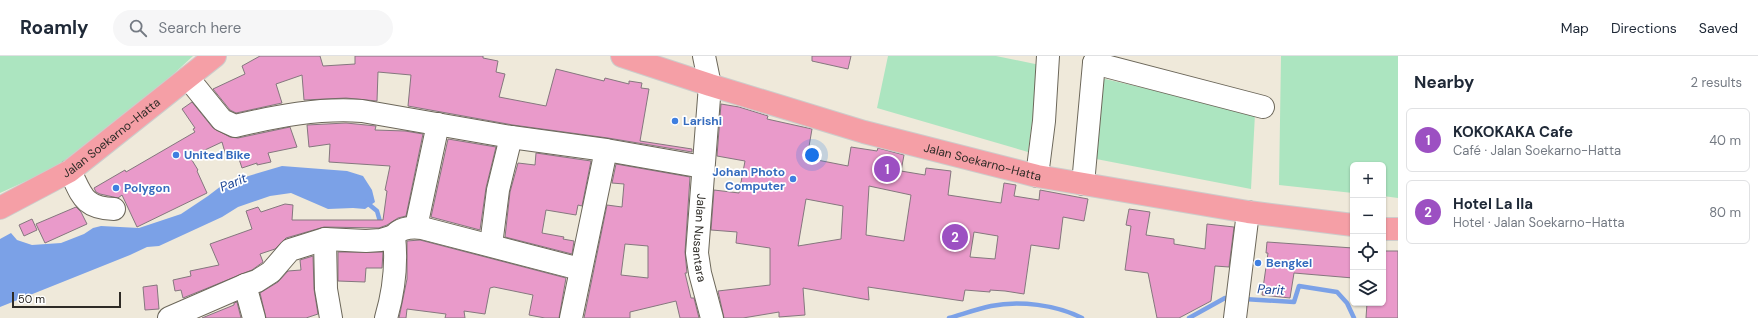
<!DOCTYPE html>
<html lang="en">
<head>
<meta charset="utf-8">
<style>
  :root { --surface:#fff; --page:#f6f6f7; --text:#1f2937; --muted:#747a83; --line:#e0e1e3; --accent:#9c50c2 }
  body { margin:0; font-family:"DM Sans",sans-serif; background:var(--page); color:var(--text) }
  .controls { position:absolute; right:12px; bottom:12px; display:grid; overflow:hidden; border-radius:6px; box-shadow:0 1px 3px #0004 }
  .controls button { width:36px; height:36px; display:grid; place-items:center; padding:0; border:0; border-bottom:1px solid var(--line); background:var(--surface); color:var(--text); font:20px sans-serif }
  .scale { position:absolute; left:12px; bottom:10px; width:109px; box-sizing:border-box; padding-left:4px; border:2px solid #2e2b26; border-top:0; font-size:11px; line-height:14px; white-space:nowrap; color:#2e2b26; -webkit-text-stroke:3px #fff; paint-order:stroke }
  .you { position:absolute; left:812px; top:99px; width:14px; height:14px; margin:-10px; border:3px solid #fff; border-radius:50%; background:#1a73e8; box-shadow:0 0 0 6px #1a73e833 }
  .badge { display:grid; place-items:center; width:26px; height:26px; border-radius:50%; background:var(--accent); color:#fff; font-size:13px; font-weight:700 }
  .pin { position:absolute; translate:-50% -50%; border:2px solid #fff; box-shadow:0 1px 4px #0006 }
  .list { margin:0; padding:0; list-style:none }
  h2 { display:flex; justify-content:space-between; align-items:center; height:52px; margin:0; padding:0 16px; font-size:17px }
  h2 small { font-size:13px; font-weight:400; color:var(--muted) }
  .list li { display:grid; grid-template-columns:26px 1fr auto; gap:12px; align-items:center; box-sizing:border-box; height:64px; margin:0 8px 8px; padding:0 8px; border:1px solid var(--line); border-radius:6px }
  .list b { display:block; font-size:15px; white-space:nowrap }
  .list p { margin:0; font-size:13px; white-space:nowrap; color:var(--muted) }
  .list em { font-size:13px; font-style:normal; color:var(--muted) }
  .icon { flex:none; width:22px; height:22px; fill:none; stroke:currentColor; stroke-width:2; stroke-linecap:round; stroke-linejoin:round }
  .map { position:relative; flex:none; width:1398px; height:262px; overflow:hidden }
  header { display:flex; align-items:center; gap:24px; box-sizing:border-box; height:56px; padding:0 20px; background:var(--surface); border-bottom:1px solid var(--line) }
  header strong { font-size:19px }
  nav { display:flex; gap:22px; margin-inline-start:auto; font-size:14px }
  .search { width:280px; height:36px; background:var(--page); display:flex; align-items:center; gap:10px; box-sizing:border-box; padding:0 14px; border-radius:22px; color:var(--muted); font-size:15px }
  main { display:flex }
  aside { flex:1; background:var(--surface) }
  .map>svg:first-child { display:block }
  .green { fill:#ace5c0 }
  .water { fill:#7ba1e7 }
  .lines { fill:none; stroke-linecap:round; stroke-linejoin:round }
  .stream { stroke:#7ba1e7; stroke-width:4.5 }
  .building { fill:#e99aca; stroke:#85777e; fill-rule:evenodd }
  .minor-casing { stroke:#6c675a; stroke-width:24 }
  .highway-casing { stroke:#cdcccb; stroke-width:24 }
  .minor { stroke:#fff; stroke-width:22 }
  .highway { stroke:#f59fa6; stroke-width:22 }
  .shop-dot { fill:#3f7fe0; stroke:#fff; stroke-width:1.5 }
  .labels { text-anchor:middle; stroke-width:3.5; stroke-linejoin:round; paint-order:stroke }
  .shop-label { font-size:12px; font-weight:bold; fill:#366cbe; stroke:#fff; text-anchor:start }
  .street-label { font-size:12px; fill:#2e2b26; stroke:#fff }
  .water-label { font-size:13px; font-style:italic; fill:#1c4596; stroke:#fff }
</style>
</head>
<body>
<header>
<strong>Roamly</strong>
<div class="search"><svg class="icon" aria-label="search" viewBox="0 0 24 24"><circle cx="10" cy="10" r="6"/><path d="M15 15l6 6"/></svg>Search here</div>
<nav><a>Map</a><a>Directions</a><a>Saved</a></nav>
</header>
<main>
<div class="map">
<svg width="1398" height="262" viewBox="0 0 1398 262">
  <rect width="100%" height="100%" fill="#efe9da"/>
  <path class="green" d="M0,0H193L112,75L46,116L0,137Z
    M888,0H996L1040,9L1028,96L877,52Z
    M1281,0H1398V142L1383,140V109H1353V137L1279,129Z
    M1101,22L1255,58L1251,133L1091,102Z"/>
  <path class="water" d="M282,110L347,115L363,120L372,134L375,146L365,153L353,152L328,153L291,137L270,140L238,151L222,161L159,190L147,191L130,199L0,251V183L11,177L17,184L32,189L61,187L84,178L93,172L101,170L139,172L181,158L208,140L225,127Z"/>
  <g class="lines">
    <path class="stream" d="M366,146L377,155L381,169
      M1244,243L1294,246L1299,230L1337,236L1347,247L1354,262
      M949,262C963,258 977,253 991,250C1019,244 1057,249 1082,262
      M1189,262L1225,242H1232"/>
  </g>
  <path class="building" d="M260,0H320L323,10L355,8V0H483V2L498,5L496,16L505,18L499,41L546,50L556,13L604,25L605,22L629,28V25L642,27L641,32L649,33L640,85L692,93V96L608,82L513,69L408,50L411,19L378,16L377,45L346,42L304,44L302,19L276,28L282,47L236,57L230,54L213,33L245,18L242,10Z
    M812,0H851L848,13L812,5Z
    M192,46L213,72L230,81L238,82L290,71L297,91L268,97L271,106L257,109V107L242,112L237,97L226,100L222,86L190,101L198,114L197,115L207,137L137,171L122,139L118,142L100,138L96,136L94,132L125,114L126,116L195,76L193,73L195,72L182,53Z
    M721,48L739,51L768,60L767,63L812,73L807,102L848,110L851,91L877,95L878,92L904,99L901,115L925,119L926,112L951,115L948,139L1001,147L1004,127L1016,129L1014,140L1039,144L1040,134L1088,143L1084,165L1063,161L1059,193L1031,189L1024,238L1005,235L990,234V236L965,234L963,245L868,231L869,244L803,232L805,259L779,261V256L743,262H724L718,235L770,229V192L736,187L737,176L711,174L714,134L739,137L745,105L717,100ZM869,130L911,139L904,185L866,179ZM806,143L843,150L841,183L798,190ZM974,176L998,180L995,203L970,201Z
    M346,67L376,70L375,74L405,75L423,78L406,160L398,162L387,169L379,172L324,171L286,182L275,193L260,198L263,206L252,214L183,242L181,234L175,235L173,224L191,220L190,215L219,209L210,188L252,173L246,155L258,151L261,156L285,148L293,149L292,164H383L387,135L385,134L390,110L329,106L330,88L309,91L307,69Z
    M448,83L496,91L486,132L480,174L431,161Z
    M536,97L591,105L582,150L578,149L576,159L546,154L542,177L564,181L563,183L574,185L572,198L505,181L510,136L518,107L535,109Z
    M616,108L690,121L685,196L687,217H685L691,242H694L699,262H680L676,245L630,256V262H584L607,149L622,151L624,128L612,127ZM625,188L648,190V222L621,219Z
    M76,151L81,156L87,168L45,187L36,168Z
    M1129,153L1150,156L1146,179L1174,183V188L1205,193L1207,168L1234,171L1229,211L1215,210L1211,245L1179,262H1157L1148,217L1125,214L1131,170L1126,169Z
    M32,163L37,174L24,180L19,169Z
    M420,184L566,222L559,262H545L529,259L533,239L494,231L490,232L485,258L464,255L465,262H445L446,258L407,253L406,262H399L407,223V185Z
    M1267,186L1353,192V222L1294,217L1290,242L1262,239L1268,197H1266Z
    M1383,195H1398V262H1366L1367,247H1383Z
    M338,196H383L382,212H366L365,226L338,225Z
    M313,200L314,233L318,258L306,262H266L260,237L278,226L288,215L301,214L300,204Z
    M157,229L159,253L145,254L143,231Z
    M237,246L241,262H202L234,249V247Z"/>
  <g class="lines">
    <defs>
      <g id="minor">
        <path id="s1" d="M704,0L710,29L697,197L700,217L712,262"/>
        <path d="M1094,7L1263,51"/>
        <path d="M188,22L222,64L235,70C277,60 318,52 362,55L511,81L606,94L703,111"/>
        <path d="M70,115C82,139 83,152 114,153"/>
        <path d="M1037,120L1044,65L1048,0"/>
        <path d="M1083,128L1094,7L1097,0"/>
        <path d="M416,171L438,68"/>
        <path d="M394,180C400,171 412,171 422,172L580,213"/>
        <path d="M325,183L326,233L331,262"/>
        <path d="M491,189L498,134L511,81"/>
        <path d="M245,229L257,225L271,216L290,194L325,183L366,185L381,184L394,180C397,208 394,235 386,262"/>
        <path d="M169,262L245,229L254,262"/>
        <path d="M571,262L606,94"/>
        <path d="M1235,262L1248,156"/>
      </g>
      <g id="highway">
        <path id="s2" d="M622,0L710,29L864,76L1037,120L1248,156L1353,169"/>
        <path id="s3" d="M0,152L70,115L215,0"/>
        <path d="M1383,173H1398"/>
      </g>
    </defs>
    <use href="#minor" class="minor-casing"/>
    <use href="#highway" class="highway-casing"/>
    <use href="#minor" class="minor"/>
    <use href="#highway" class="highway"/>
  </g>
  <g class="shop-dot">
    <circle cx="675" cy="65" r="4"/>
    <circle cx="176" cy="99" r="4"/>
    <circle cx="793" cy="123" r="4"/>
    <circle cx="116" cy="132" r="4"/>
    <circle cx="1258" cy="207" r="4"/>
  </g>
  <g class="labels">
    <g class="shop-label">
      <text x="683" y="69">Larishi</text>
      <text x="184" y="103">United Bike</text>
      <text x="785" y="120" text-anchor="end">Johan Photo<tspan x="785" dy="14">Computer</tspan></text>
      <text x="124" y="136">Polygon</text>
      <text x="1266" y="211">Bengkel</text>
    </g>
    <g class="street-label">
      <text dy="4" stroke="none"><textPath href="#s3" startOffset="132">Jalan Soekarno-Hatta</textPath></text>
      <text dy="4" stroke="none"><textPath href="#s2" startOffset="376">Jalan Soekarno-Hatta</textPath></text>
      <text dy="4" stroke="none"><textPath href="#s1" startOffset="183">Jalan Nusantara</textPath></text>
    </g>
    <g class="water-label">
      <text transform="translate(233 126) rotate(-22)" y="5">Parit</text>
      <text transform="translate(1271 233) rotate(3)" y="5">Parit</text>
    </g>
  </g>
</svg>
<div class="controls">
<button>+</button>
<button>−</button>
<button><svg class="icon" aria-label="locate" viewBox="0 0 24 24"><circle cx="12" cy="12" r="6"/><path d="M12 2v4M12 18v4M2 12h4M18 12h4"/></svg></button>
<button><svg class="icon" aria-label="layers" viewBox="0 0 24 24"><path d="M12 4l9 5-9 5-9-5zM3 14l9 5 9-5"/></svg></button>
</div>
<div class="scale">50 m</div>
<div class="you"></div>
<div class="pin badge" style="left:887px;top:113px">1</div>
<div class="pin badge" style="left:955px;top:181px">2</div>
</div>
<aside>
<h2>Nearby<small>2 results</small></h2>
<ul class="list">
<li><span class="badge">1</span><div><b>KOKOKAKA Cafe</b><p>Café · Jalan Soekarno-Hatta</p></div><em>40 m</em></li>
<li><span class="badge">2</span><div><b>Hotel La Ila</b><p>Hotel · Jalan Soekarno-Hatta</p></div><em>80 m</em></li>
</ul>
</aside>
</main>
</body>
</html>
